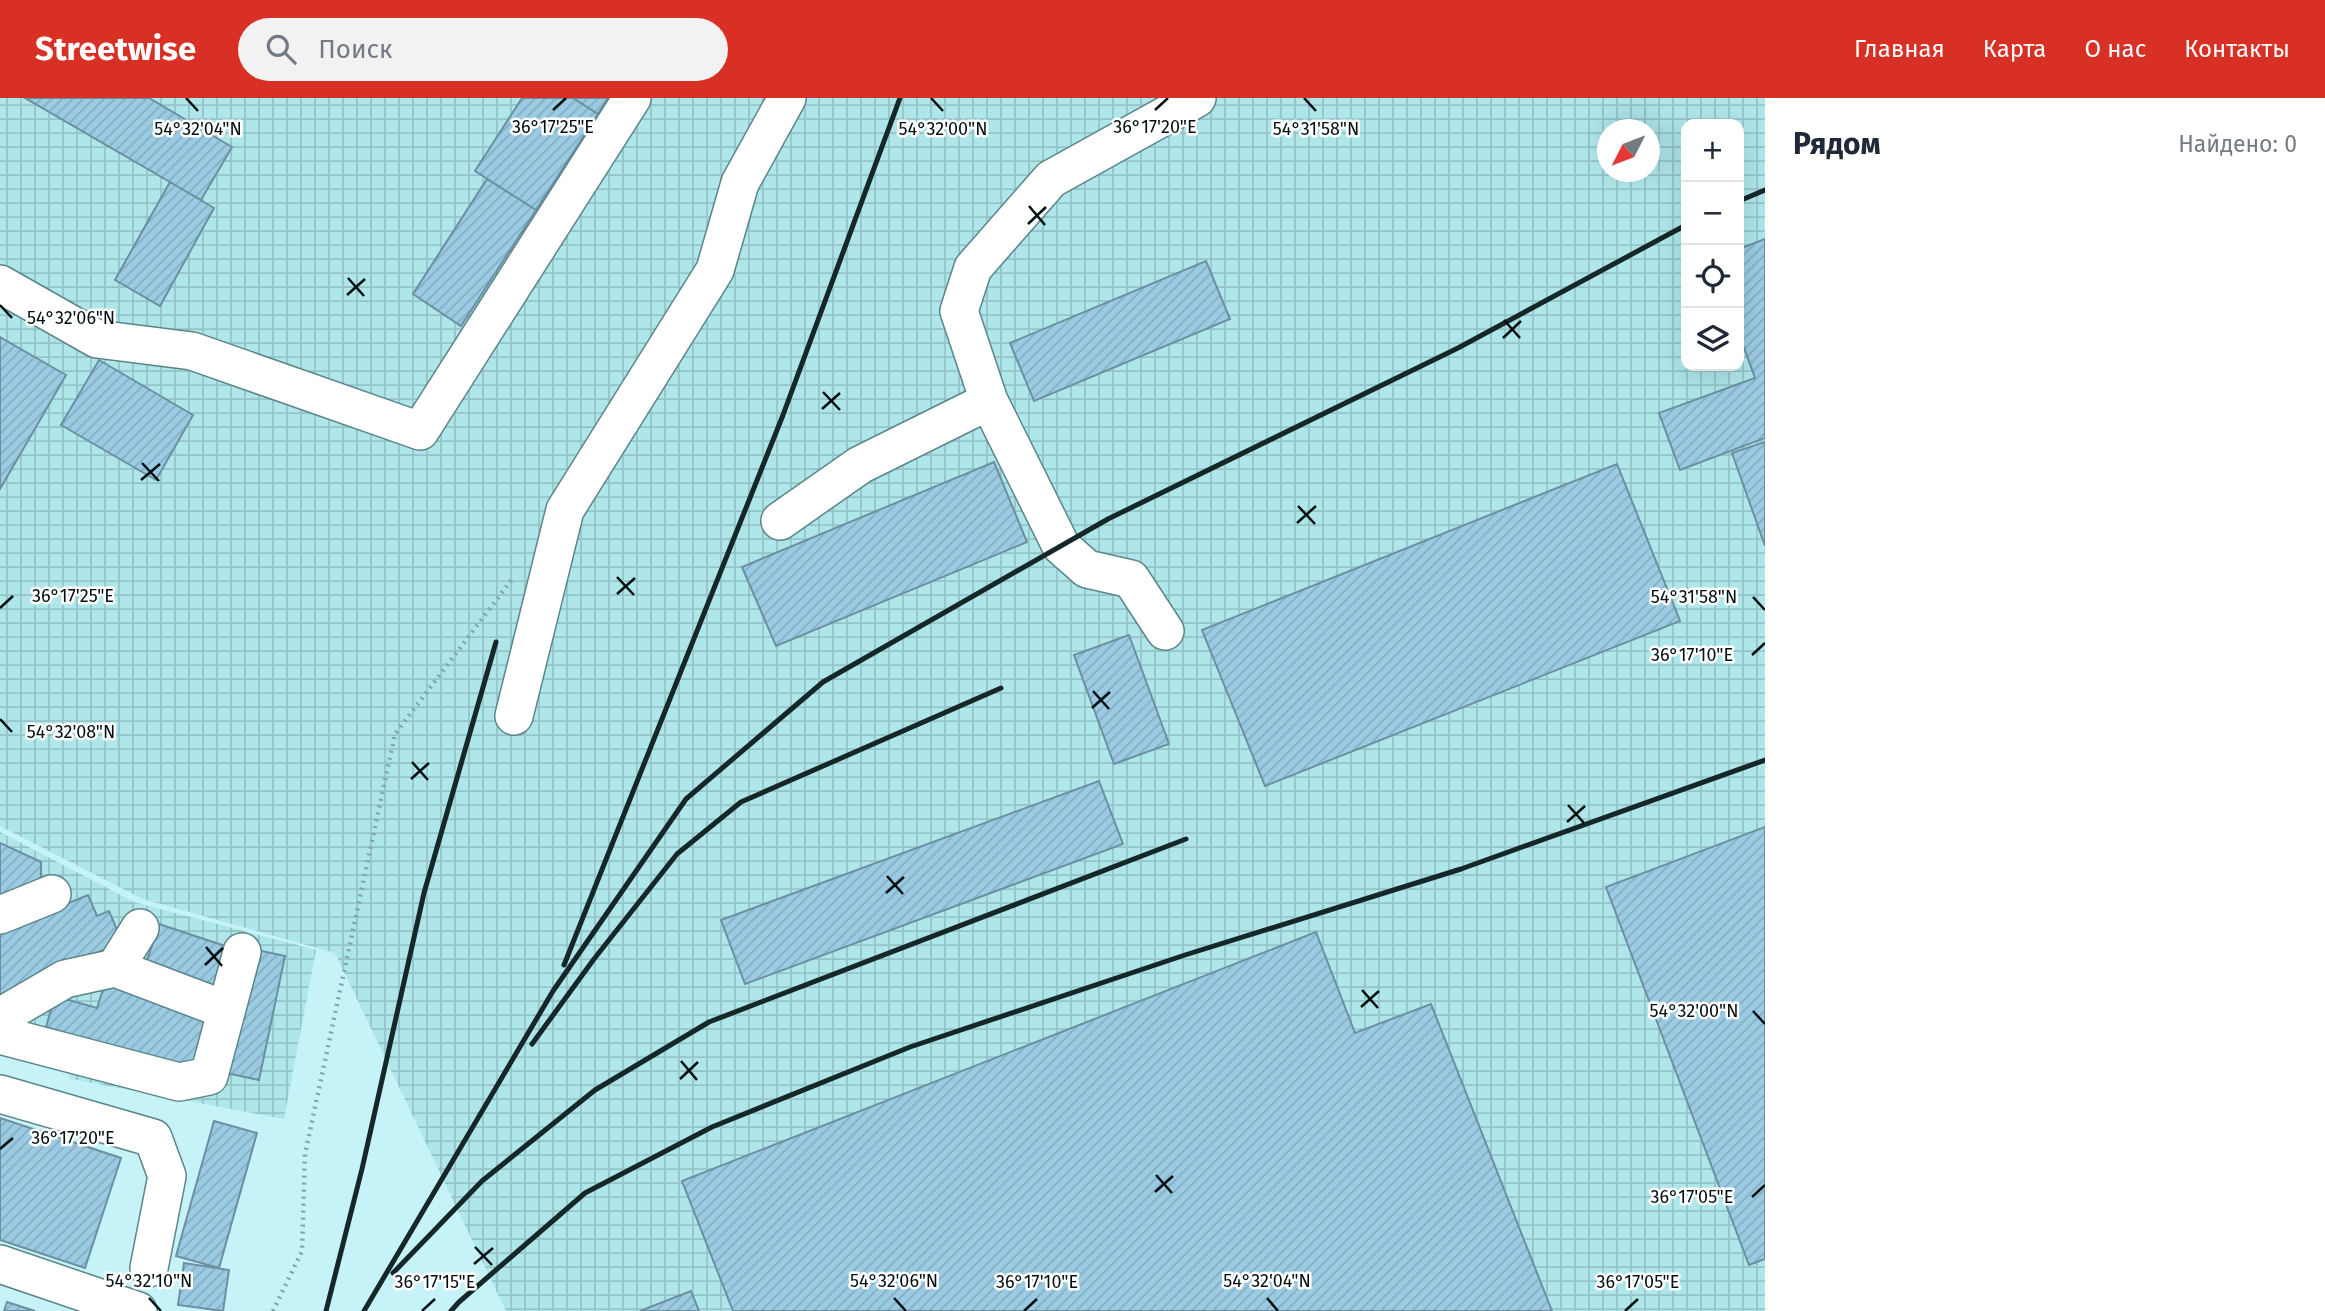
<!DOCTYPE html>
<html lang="ru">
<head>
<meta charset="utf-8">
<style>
  :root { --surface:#fff; --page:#f2f2f3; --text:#1f2937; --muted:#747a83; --line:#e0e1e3; --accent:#d93025 }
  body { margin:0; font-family:"Fira Sans",sans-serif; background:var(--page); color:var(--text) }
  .controls { position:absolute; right:21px; top:21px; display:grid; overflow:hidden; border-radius:14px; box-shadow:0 7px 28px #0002 }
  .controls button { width:63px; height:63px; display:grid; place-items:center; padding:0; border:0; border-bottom:2px solid var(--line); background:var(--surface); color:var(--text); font:35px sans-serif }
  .compass { position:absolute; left:1597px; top:21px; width:63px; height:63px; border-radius:50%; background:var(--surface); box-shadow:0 7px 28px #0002; rotate:228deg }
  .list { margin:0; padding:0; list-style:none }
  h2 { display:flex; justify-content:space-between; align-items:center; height:91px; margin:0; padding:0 28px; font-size:30px }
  h2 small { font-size:23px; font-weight:400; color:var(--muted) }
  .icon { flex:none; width:38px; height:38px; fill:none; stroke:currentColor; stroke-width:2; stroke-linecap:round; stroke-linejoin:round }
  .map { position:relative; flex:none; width:1765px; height:1213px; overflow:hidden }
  header { display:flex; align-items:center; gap:42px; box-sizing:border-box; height:98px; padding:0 35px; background:var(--accent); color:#fff }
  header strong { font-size:33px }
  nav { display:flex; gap:38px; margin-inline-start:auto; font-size:24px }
  .search { width:490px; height:63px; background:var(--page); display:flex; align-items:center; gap:18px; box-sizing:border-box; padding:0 24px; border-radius:38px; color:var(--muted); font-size:26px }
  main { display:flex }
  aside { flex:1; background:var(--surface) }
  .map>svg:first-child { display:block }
  .industrial { fill:url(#industrial-grid); fill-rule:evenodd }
  .building { fill:url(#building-hatch); stroke:#6c90a1; stroke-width:2 }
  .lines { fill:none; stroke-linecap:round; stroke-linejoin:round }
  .minor-casing { stroke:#5b8689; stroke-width:40 }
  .path { stroke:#82a5a7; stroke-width:4.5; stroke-dasharray:2 5; stroke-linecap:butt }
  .minor { stroke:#fff; stroke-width:37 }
  .rail { stroke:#152728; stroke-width:5 }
  .ticks { fill:none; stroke:#010f10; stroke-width:2.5 }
  .ticks-label { font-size:18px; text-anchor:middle; fill:#010f10; stroke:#fff; stroke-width:5; stroke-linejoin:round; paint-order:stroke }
</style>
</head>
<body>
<header>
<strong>Streetwise</strong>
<div class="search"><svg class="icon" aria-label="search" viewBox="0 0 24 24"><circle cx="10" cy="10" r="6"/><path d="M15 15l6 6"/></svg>Поиск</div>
<nav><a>Главная</a><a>Карта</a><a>О нас</a><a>Контакты</a></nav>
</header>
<main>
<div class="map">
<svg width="1765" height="1213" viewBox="0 0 1765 1213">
  <defs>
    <pattern id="industrial-grid" width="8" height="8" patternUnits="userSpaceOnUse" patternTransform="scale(1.75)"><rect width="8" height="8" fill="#aee6ea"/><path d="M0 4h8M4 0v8" fill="none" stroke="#94c4c8"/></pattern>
    <pattern id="building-hatch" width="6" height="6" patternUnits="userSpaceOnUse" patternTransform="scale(1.75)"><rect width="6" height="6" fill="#9bcbe3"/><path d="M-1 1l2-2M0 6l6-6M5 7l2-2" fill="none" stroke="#84adc2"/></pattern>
  </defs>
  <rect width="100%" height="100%" fill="#c5f3f7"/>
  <path class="industrial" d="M0,0H1765V1213H506L335,855L143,801L0,728ZM1686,26H1739V268H1686ZM1608,32H1650V74H1608Z
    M0,734L134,804L316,852L284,1021L71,981L63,968L0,954Z"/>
  <path class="building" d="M25,0H149L232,49L201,102Z
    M522,0H573L598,16L536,112L475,73Z
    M573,0H608L598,16Z
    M487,81L536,112L461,228L413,196Z
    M170,84L214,110L160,208L115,182Z
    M1765,141V340L1680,372L1659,315L1755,280L1739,236V151Z
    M1206,163L1230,221L1034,303L1010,245Z
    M0,239L66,277L0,391Z
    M99,262L193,317L156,382L61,327Z
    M1765,344V448L1732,355Z
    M994,364L1027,444L776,548L742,469Z
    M1617,366L1680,523L1265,688L1202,532Z
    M1129,537L1169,646L1114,666L1074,557Z
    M1099,683L1123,746L745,886L721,822Z
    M1765,729V1161L1749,1167L1606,789Z
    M0,745L41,764V788L0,798Z
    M88,797L97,818L109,813L122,843L0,901V833Z
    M159,826L228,849L215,888L146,866Z
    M1316,834L1355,935L1431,906L1552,1213H733L682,1083Z
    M253,851L285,858L259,982L226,975Z
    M105,885L210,916L193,973L46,929L55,898L97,910Z
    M0,1020L121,1060L85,1170L0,1142Z
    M214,1023L257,1035L219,1170L176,1158Z
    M184,1165L229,1172L223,1213L178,1207Z
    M691,1193L699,1213H640Z
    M7,1204L35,1213H4Z"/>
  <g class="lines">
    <defs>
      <path id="minor" d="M0,186L97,241L192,253L420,333L632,0
        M989,303L1061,448L1087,471L1131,481L1165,533
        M780,423L860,367L989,303L959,213L973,170L1051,81L1197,0
        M514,618L565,412L715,172L740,85L787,0
        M0,817L52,796
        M115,870L226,912
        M0,919L65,881L115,870L140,830
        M0,937L179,984L209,978L242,854
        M0,996L153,1040L167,1078L149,1170
        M0,1166L138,1213"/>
    </defs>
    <use href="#minor" class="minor-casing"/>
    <path class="path" d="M273,1213L302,1153L305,1056L395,636L513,480"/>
    <use href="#minor" class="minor"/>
    <path class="rail" d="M1739,103L1765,92
      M564,867L783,317L900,0
      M532,946L594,861L677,756L741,704L1001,590
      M393,1175L482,1083L595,992L709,924L1186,741
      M326,1213L362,1071L424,795L496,544
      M364,1213L553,893L686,701L823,584L1108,421L1458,250L1686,127
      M451,1213L459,1204L585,1095L712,1029L910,949L1185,857L1461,771L1765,662"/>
  </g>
  <path class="ticks" d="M186,0L198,13M931,0L943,13M1304,0L1316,13M553,12L566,0M1155,12L1168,0M1029,108L1045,127M1028,126L1046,109M348,180L364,198M347,197L365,181M0,207L12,220M1504,222L1520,240M1503,240L1521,223M823,294L840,312M822,311L840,295M142,365L159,383M141,382L160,366M1298,408L1315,426M1297,425L1316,408M617,479L634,497M617,496L635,480M1753,499L1765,512M0,510L13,498M1752,557L1765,545M1093,593L1109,611M1092,610L1110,594M0,621L12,634M412,664L428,682M411,681L429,665M1568,707L1584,725M1567,724L1585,708M887,778L903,796M886,795L904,779M206,849L222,868M205,867L223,850M1362,892L1378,910M1361,909L1379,893M1753,913L1765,926M681,963L697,982M680,981L698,964M0,1051L13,1040M1156,1077L1172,1095M1155,1094L1173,1078M1752,1099L1765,1087M475,1149L492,1167M474,1166L493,1150M149,1200L161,1213M894,1200L906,1213M1267,1200L1278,1213M422,1213L435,1201M1024,1213L1037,1201M1625,1213L1638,1201"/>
  <g class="ticks-label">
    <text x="553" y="35">36°17'25"E</text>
    <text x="1155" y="35">36°17'20"E</text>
    <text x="198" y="37">54°32'04"N</text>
    <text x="943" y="37">54°32'00"N</text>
    <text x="1316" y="37">54°31'58"N</text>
    <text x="71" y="226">54°32'06"N</text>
    <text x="73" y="504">36°17'25"E</text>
    <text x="1694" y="505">54°31'58"N</text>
    <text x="1692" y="563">36°17'10"E</text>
    <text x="71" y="640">54°32'08"N</text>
    <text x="1694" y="919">54°32'00"N</text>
    <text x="73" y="1046">36°17'20"E</text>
    <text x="1692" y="1105">36°17'05"E</text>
    <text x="149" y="1189">54°32'10"N</text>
    <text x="894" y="1189">54°32'06"N</text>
    <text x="1267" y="1189">54°32'04"N</text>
    <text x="435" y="1190">36°17'15"E</text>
    <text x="1037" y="1190">36°17'10"E</text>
    <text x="1638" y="1190">36°17'05"E</text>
  </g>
</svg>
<div class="controls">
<button>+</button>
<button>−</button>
<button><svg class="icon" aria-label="locate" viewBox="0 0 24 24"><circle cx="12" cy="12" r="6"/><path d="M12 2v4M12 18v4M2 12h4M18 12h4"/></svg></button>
<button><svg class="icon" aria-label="layers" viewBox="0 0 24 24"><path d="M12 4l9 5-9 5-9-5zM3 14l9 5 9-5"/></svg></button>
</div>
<svg class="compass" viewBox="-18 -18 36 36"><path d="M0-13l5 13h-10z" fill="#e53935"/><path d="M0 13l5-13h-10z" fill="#747a83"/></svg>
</div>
<aside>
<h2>Рядом<small>Найдено: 0</small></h2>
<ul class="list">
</ul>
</aside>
</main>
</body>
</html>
